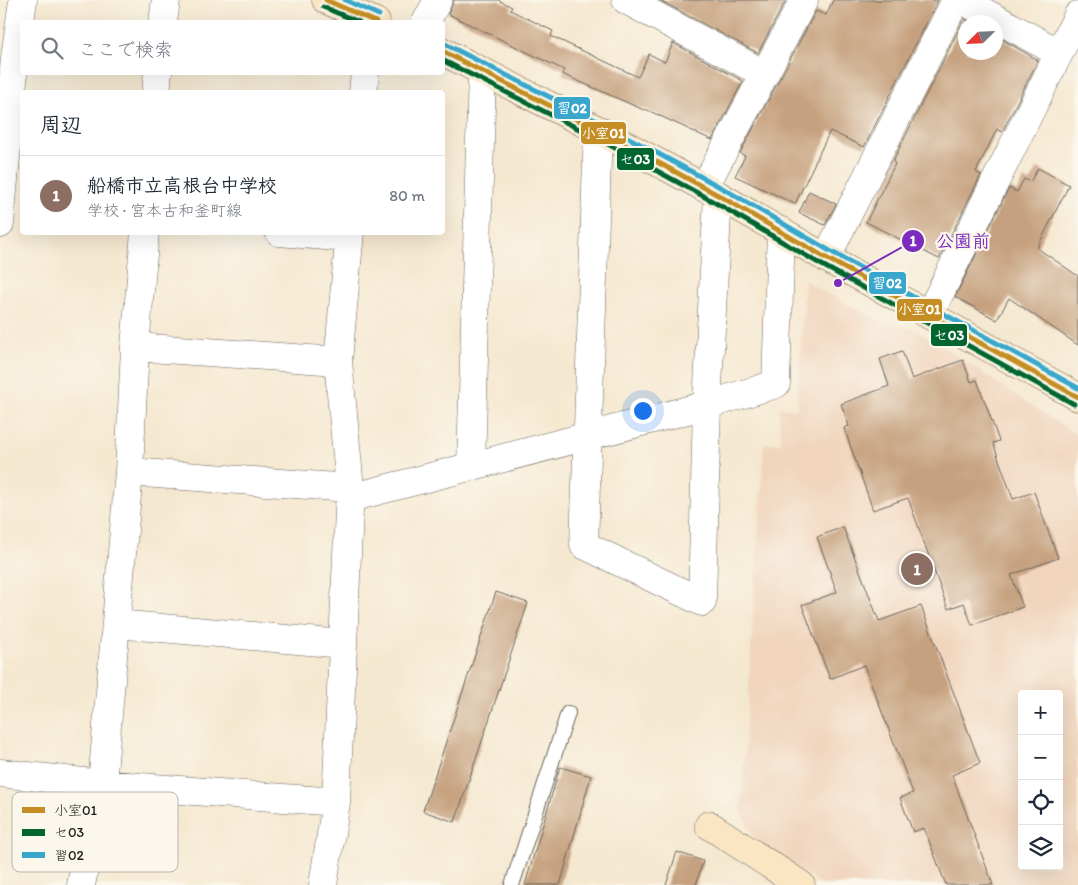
<!DOCTYPE html>
<html lang="ja">
<head>
<meta charset="utf-8">
<style>
  :root { --surface:#fff; --page:#f6f6f7; --text:#1f2937; --muted:#747a83; --line:#e0e1e3; --accent:#d1495b }
  body { margin:0; font-family:Itim,"Klee One",sans-serif; background:var(--page); color:var(--text) }
  .controls { position:absolute; right:15px; bottom:15px; display:grid; overflow:hidden; border-radius:5px; box-shadow:0 5px 20px #0002 }
  .controls button { width:45px; height:45px; display:grid; place-items:center; padding:0; border:0; border-bottom:1px solid var(--line); background:var(--surface); color:var(--text); font:25px sans-serif }
  .compass { position:absolute; left:958px; top:15px; width:45px; height:45px; border-radius:50%; background:var(--surface); box-shadow:0 5px 20px #0002; rotate:246deg }
  .you { position:absolute; left:642px; top:410px; width:18px; height:18px; margin:-12px; border:4px solid #fff; border-radius:50%; background:#1a73e8; box-shadow:0 0 0 8px #1a73e833 }
  .badge { display:grid; place-items:center; width:32px; height:32px; border-radius:50%; background:var(--accent); color:#fff; font-size:16px; font-weight:700 }
  .pin { position:absolute; translate:-50% -50%; border:2px solid #fff; box-shadow:0 1px 5px #0006 }
  .list { margin:0; padding:0; list-style:none }
  h2 { display:flex; justify-content:space-between; align-items:center; height:65px; margin:0; padding:0 20px; font-size:21px }
  h2 small { font-size:16px; font-weight:400; color:var(--muted) }
  .list li { display:grid; grid-template-columns:32px 1fr auto; gap:15px; align-items:center; box-sizing:border-box; height:80px; padding:0 20px; border-top:1px solid var(--line) }
  .list b { display:block; font-size:19px; white-space:nowrap }
  .list p { margin:0; font-size:16px; white-space:nowrap; color:var(--muted) }
  .list em { font-size:16px; font-style:normal; color:var(--muted) }
  .icon { flex:none; width:28px; height:28px; fill:none; stroke:currentColor; stroke-width:2; stroke-linecap:round; stroke-linejoin:round }
  .map { position:relative; flex:none; width:1078px; height:885px; overflow:hidden }
  .search { position:absolute; background:var(--surface); box-shadow:0 5px 20px #0002; left:20px; top:20px; width:425px; height:55px; display:flex; align-items:center; gap:12px; box-sizing:border-box; padding:0 18px; border-radius:5px; color:var(--muted); font-size:19px }
  .panel { position:absolute; background:var(--surface); box-shadow:0 5px 20px #0002; left:20px; top:90px; width:425px; height:145px; border-radius:5px }
  .map>svg:first-child { display:block }
  .built { fill:#f1d5bd; fill-rule:evenodd }
  .building { fill:#c6a17f }
  .lines { fill:none; stroke-linecap:round; stroke-linejoin:round }
  .lane-casing { stroke:#68635b; stroke-width:16 }
  .street-casing { stroke:#68635b; stroke-width:29 }
  .secondary-casing { stroke:#68635b; stroke-width:29 }
  .lane { stroke:#fff; stroke-width:14 }
  .street { stroke:#fff; stroke-width:28 }
  .secondary { stroke:#fbe6c4; stroke-width:28 }
  .bus-1-casing { stroke:#fbf7ec; stroke-width:9 }
  .bus-2-casing { stroke:#fbf7ec; stroke-width:9 }
  .bus-3-casing { stroke:#fbf7ec; stroke-width:9 }
  .bus-1 { stroke:#c48e24; stroke-width:5 }
  .bus-2 { stroke:#00652e; stroke-width:5 }
  .bus-3 { stroke:#39a7cc; stroke-width:5 }
  .key { fill:#fbf7ec; stroke:#b8b5ae; stroke-width:1 }
  .key-label { font-size:14px; fill:#1c1c1c }
  .leader { fill:none; stroke:#7b2cbf; stroke-width:2 }
  .callout-dot { fill:#7b2cbf; stroke:#fbf7ec; stroke-width:2 }
  .mark-label { font-size:15px; text-anchor:middle; font-weight:bold; fill:#fff }
  .callout-label { font-size:18px; text-anchor:middle; font-weight:bold; fill:#7b2cbf; stroke:#fbf7ec; stroke-width:4.5; stroke-linejoin:round; paint-order:stroke }
  .line-badge { stroke:#fbf7ec; stroke-width:2 }
  .badge-label { font-size:14px; text-anchor:middle; font-weight:bold; fill:#fff }
</style>
</head>
<body>
<div class="map">
<svg width="1078" height="885" viewBox="0 0 1078 885">
  <rect width="100%" height="100%" fill="#fbf7ec"/>
  <filter id="ink" filterUnits="userSpaceOnUse"><feTurbulence type="fractalNoise" baseFrequency=".02" numOctaves="2"/><feDisplacementMap in="SourceGraphic" scale="10" xChannelSelector="R" yChannelSelector="G"/><feConvolveMatrix kernelMatrix="1 2 1 2 8 2 1 2 1" color-interpolation-filters="sRGB"/></filter>
  <filter id="wash" filterUnits="userSpaceOnUse"><feTurbulence type="fractalNoise" baseFrequency=".0096" numOctaves="4" result="noise"/><feDisplacementMap in="SourceGraphic" scale="20" xChannelSelector="R" yChannelSelector="G"/><feGaussianBlur stdDeviation="1.12" result="paint"/><feColorMatrix in="noise" values="0 0 0 0 0 0 0 0 0 0 0 0 0 0 0 0 0 1.4 0 .05"/><feComposite in="paint" operator="in"/></filter>
  <g filter="url(#wash)">
    <rect width="100%" height="100%" fill="#f5e8d0"/>
    <path class="built" d="M805,281L877,320L918,331L1078,436V885H823L755,841L741,810L764,444L781,443L779,408L797,409ZM1022,694H1059V866H1022Z"/>
    <g id="blocks">
      <path class="building" d="M454,0H498L512,7L510,10L553,31L551,36L638,77L649,54L665,62L673,43L743,81L712,140L645,109L644,110L562,74L564,70L448,14Z
        M659,0H786L758,53Z
        M833,0H938L864,147L830,131L795,204L735,176L745,156L740,153L816,11L826,15Z
        M964,19L971,22H966V52H996V36L1038,60L1002,132L997,129L976,172L981,175L939,259L866,222L895,164L893,161Z
        M1038,168L1069,185L1037,248L1078,276V345L1009,298L997,320L955,297L1009,188L1017,192L1024,179L1030,182Z
        M809,191L836,204L825,225L799,213Z
        M902,351L912,379L963,360L971,382L977,380L999,441L993,443L1013,499L1034,492L1058,558L1011,575L1023,607L972,625L964,603L948,609L908,498L873,510L844,428L849,426L841,404L889,386L880,359Z
        M843,527L879,621L921,606L980,763L952,775L993,885H946L924,828L913,832L900,798L913,793L864,665L830,679L802,605L837,592L817,537Z
        M496,592L528,603L455,822L423,811Z
        M560,767L591,776L560,885H525Z
        M677,852L703,861L696,885H666Z"/>
    </g>
  </g>
  <g filter="url(#ink)">
    <use href="#blocks" fill-opacity="0" stroke="#68635b" stroke-width="1"/>
    <g class="lines">
      <defs>
        <path id="lane" d="M512,885L568,713"/>
        <path id="street" d="M626,0L764,74
          M962,0L1059,53
          M163,22L166,0
          M426,22L438,0
          M156,92L158,72
          M363,92L365,72
          M598,130L584,545L702,602L707,405L718,195
          M704,188L804,0
          M0,224L15,58L23,0
          M279,232L349,238
          M826,258L956,0
          M929,315L1078,15
          M135,347L338,361
          M471,467L482,71
          M129,472L350,488
          M350,498L707,405L776,384L781,231
          M116,624L343,644
          M0,773L102,784L336,802
          M81,885L102,784L129,472L135,347L145,232
          M323,885L336,802L350,488L338,361L350,232"/>
        <path id="secondary" d="M326,0L376,22
          M442,51L598,130L718,195L826,258L1078,397
          M709,825L801,885"/>
      </defs>
      <use href="#lane" class="lane-casing"/>
      <use href="#street" class="street-casing"/>
      <use href="#secondary" class="secondary-casing"/>
      <use href="#lane" class="lane"/>
      <use href="#street" class="street"/>
      <use href="#secondary" class="secondary"/>
      <defs>
        <path id="bus-1" d="M326,0L376,22
          M442,51L598,130L718,195L826,258L1078,397"/>
        <path id="bus-2" d="M323,7L359,22
          M442,60L595,137L714,202L822,265L1074,404"/>
        <path id="bus-3" d="M345,0L379,15
          M445,44L601,123L722,188L830,251L1078,388"/>
      </defs>
      <use href="#bus-1" class="bus-1-casing"/>
      <use href="#bus-2" class="bus-2-casing"/>
      <use href="#bus-3" class="bus-3-casing"/>
      <use href="#bus-1" class="bus-1"/>
      <use href="#bus-2" class="bus-2"/>
      <use href="#bus-3" class="bus-3"/>
    </g>
  </g>
  <rect x="12" y="792" width="166" height="80" rx="8" class="key"/>
  <rect x="22" y="807" width="23" height="6" fill="#c48e24"/>
  <rect x="22" y="829" width="23" height="7" fill="#00652e"/>
  <rect x="22" y="852" width="23" height="6" fill="#39a7cc"/>
  <g class="key-label">
    <text x="54" y="815">小室01</text>
    <text x="54" y="837">セ03</text>
    <text x="54" y="860">習02</text>
  </g>
  <path class="leader" d="M838 283L913 241"/>
  <g class="callout-dot">
    <circle cx="838" cy="283" r="5"/>
    <circle cx="913" cy="241" r="12"/>
  </g>
  <g class="mark-label">
    <text x="913" y="246">1</text>
  </g>
  <g class="callout-label">
    <text x="963" y="247">公園前</text>
  </g>
  <g class="line-badge">
    <rect x="553" y="96" width="38" height="24" rx="5" fill="#39a7cc"/>
    <rect x="580" y="121" width="47" height="24" rx="5" fill="#c48e24"/>
    <rect x="616" y="147" width="39" height="24" rx="5" fill="#00652e"/>
    <rect x="868" y="271" width="39" height="24" rx="5" fill="#39a7cc"/>
    <rect x="896" y="298" width="47" height="24" rx="5" fill="#c48e24"/>
    <rect x="930" y="323" width="38" height="24" rx="5" fill="#00652e"/>
  </g>
  <g class="badge-label">
    <text x="572" y="113">習02</text>
    <text x="603" y="138">小室01</text>
    <text x="635" y="164">セ03</text>
    <text x="887" y="288">習02</text>
    <text x="919" y="314">小室01</text>
    <text x="949" y="340">セ03</text>
  </g>
</svg>
<div class="controls">
<button>+</button>
<button>−</button>
<button><svg class="icon" aria-label="locate" viewBox="0 0 24 24"><circle cx="12" cy="12" r="6"/><path d="M12 2v4M12 18v4M2 12h4M18 12h4"/></svg></button>
<button><svg class="icon" aria-label="layers" viewBox="0 0 24 24"><path d="M12 4l9 5-9 5-9-5zM3 14l9 5 9-5"/></svg></button>
</div>
<svg class="compass" viewBox="-18 -18 36 36"><path d="M0-13l5 13h-10z" fill="#e53935"/><path d="M0 13l5-13h-10z" fill="#747a83"/></svg>
<div class="you"></div>
<div class="pin badge" style="left:917px;top:569px;background:#8d6e63">1</div>
<div class="search"><svg class="icon" aria-label="search" viewBox="0 0 24 24"><circle cx="10" cy="10" r="6"/><path d="M15 15l6 6"/></svg>ここで検索</div>
<section class="panel">
<h2>周辺<small></small></h2>
<ul class="list">
<li><span class="badge" style="background:#8d6e63">1</span><div><b>船橋市立高根台中学校</b><p>学校 · 宮本古和釜町線</p></div><em>80 m</em></li>
</ul>
</section>
</div>
</body>
</html>
